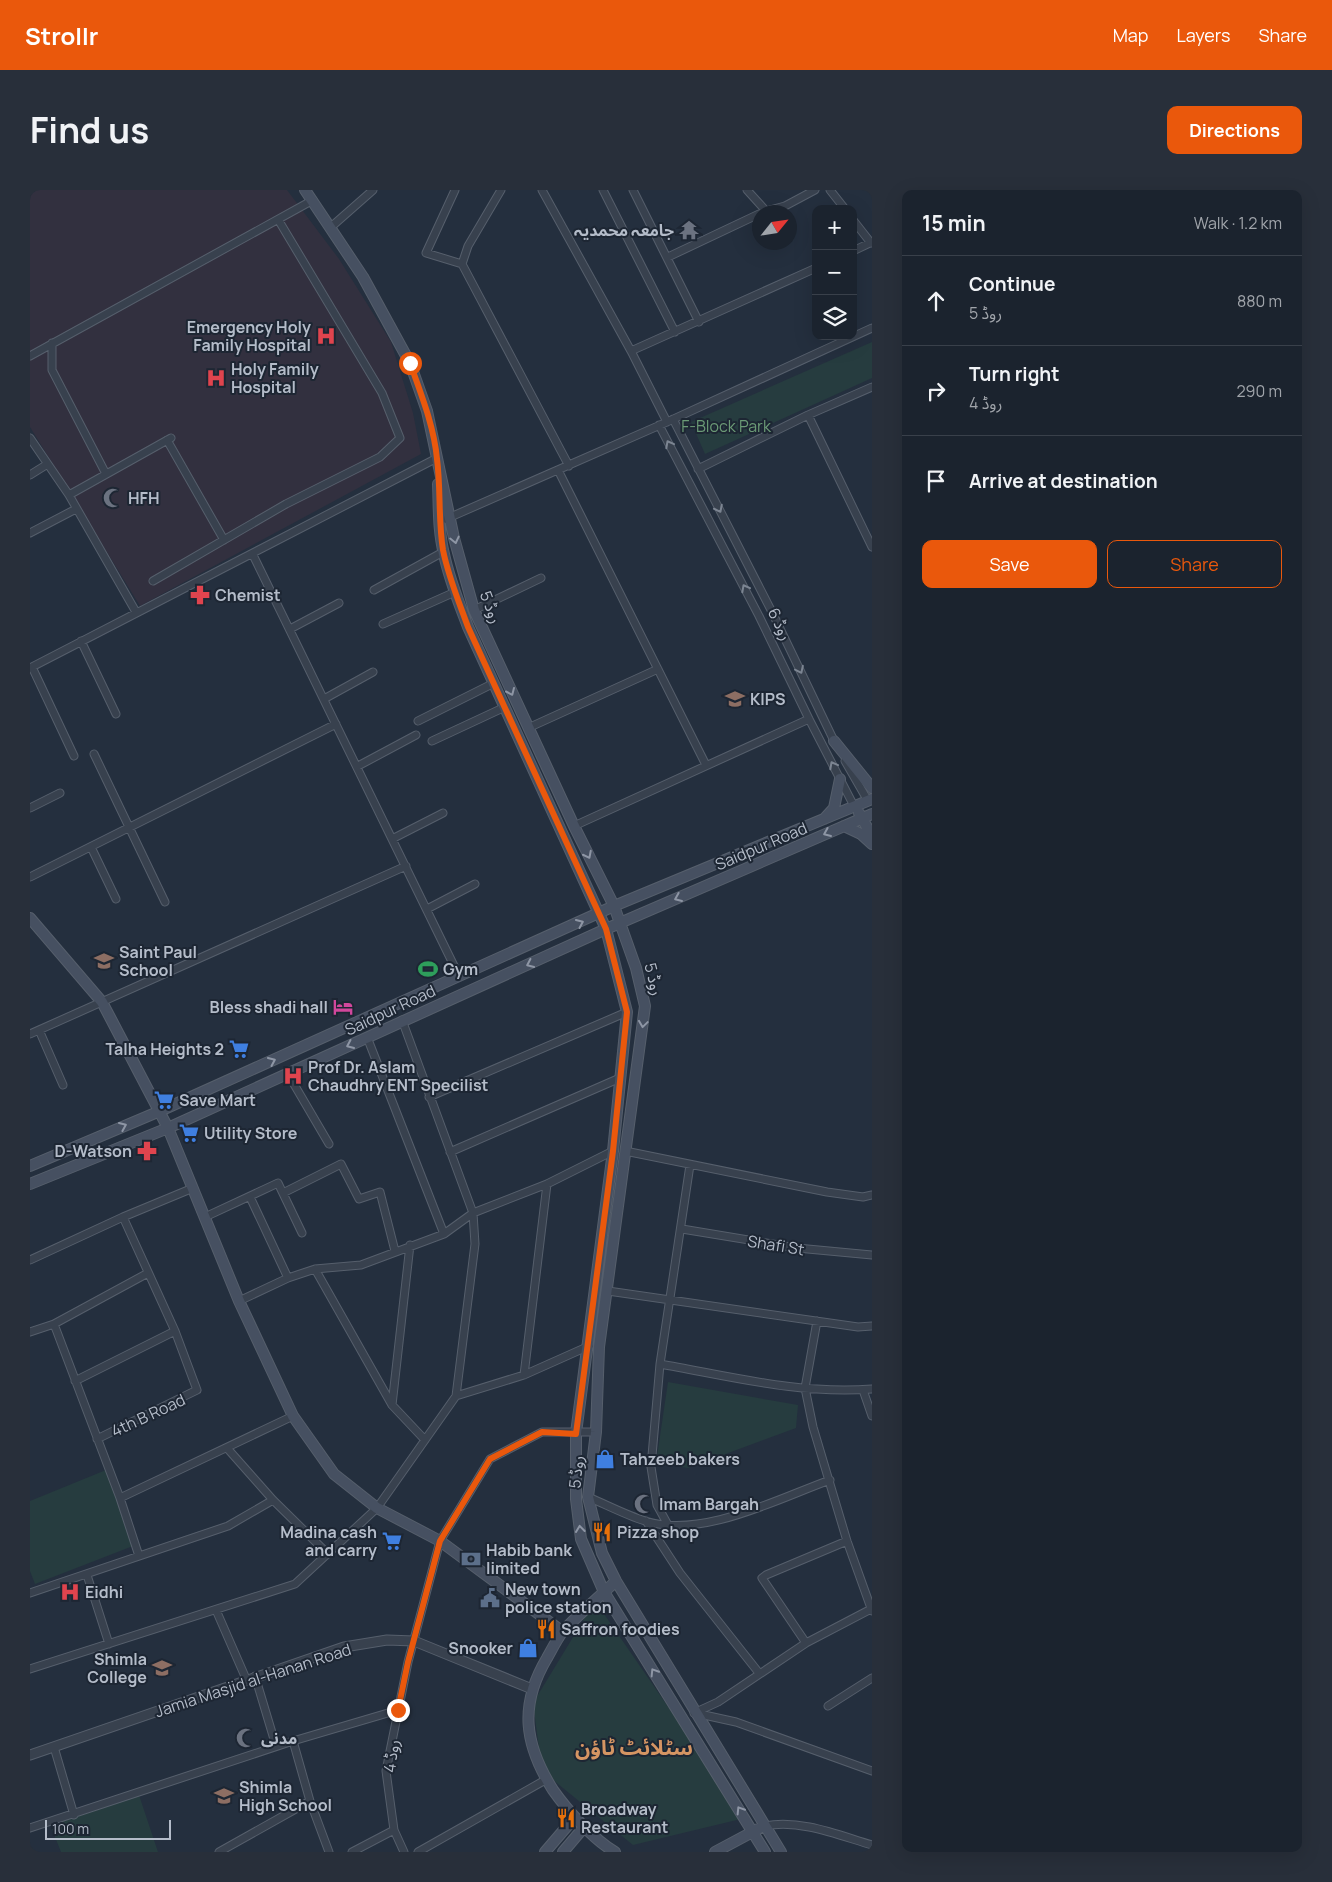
<!DOCTYPE html>
<html lang="en">
<head>
<meta charset="utf-8">
<style>
  :root { --surface:#1b232e; --page:#282f3a; --text:#f1f3f6; --muted:#a0a4aa; --line:#39404a; --accent:#ea580c }
  body { margin:0; font-family:Manrope,"Noto Sans Arabic",sans-serif; background:var(--page); color:var(--text) }
  .controls { position:absolute; right:15px; top:15px; display:grid; overflow:hidden; border-radius:10px; box-shadow:0 5px 20px #0002 }
  .controls button { width:45px; height:45px; display:grid; place-items:center; padding:0; border:0; border-bottom:1px solid var(--line); background:var(--surface); color:var(--text); font:25px sans-serif }
  .compass { position:absolute; left:722px; top:15px; width:45px; height:45px; border-radius:50%; background:var(--surface); box-shadow:0 5px 20px #0002; rotate:60deg }
  .scale { position:absolute; left:15px; bottom:12px; width:126px; box-sizing:border-box; padding-left:5px; border:2px solid #b4bcc9; border-top:0; font-size:14px; line-height:18px; white-space:nowrap; color:#b4bcc9; -webkit-text-stroke:4px #1d2633; paint-order:stroke }
  .stop { position:absolute; width:15px; height:15px; margin:-11px; border:4px solid #ea580c; border-radius:50%; background:#fff }
  .stop.end { background:#ea580c; border-color:#fff; box-shadow:0 1px 5px #0008 }
  .list { margin:0; padding:0; list-style:none }
  h2 { display:flex; justify-content:space-between; align-items:center; height:65px; margin:0; padding:0 20px; font-size:21px }
  h2 small { font-size:16px; font-weight:400; color:var(--muted) }
  .list li { display:grid; grid-template-columns:32px 1fr auto; gap:15px; align-items:center; box-sizing:border-box; height:90px; padding:0 20px; border-top:1px solid var(--line) }
  .list b { display:block; font-size:19px; white-space:nowrap }
  .list p { margin:0; font-size:16px; white-space:nowrap; color:var(--muted) }
  .list em { font-size:16px; font-style:normal; color:var(--muted) }
  .actions { display:flex; gap:10px; padding:15px 20px }
  .actions a { flex:1; padding:11px 0; border:1px solid var(--accent); border-radius:10px; text-align:center; font-size:18px; color:var(--accent) }
  .actions .main { background:var(--accent); color:#fff }
  .icon { flex:none; width:28px; height:28px; fill:none; stroke:currentColor; stroke-width:2; stroke-linecap:round; stroke-linejoin:round }
  .map { position:relative; flex:none; width:842px; height:1662px; overflow:hidden; border-radius:10px }
  header { display:flex; align-items:center; gap:30px; box-sizing:border-box; height:70px; padding:0 25px; background:var(--accent); color:#fff }
  header strong { font-size:24px }
  nav { display:flex; gap:28px; margin-inline-start:auto; font-size:18px }
  .intro { display:flex; align-items:center; justify-content:space-between; box-sizing:border-box; height:120px; padding:0 30px }
  h1 { margin:0; font-size:35px }
  .button { padding:12px 22px; border-radius:10px; background:var(--accent); color:#fff; font-size:18px; font-weight:700 }
  main { display:flex; gap:30px; padding:0 30px }
  aside { flex:1; background:var(--surface); border-radius:10px; box-shadow:0 5px 20px #0002 }
  .map>svg:first-child { display:block }
  .medical { fill:#32303f }
  .green { fill:#263c3f }
  .lines { fill:none; stroke-linecap:round; stroke-linejoin:round }
  .minor-casing { stroke:#565f6c; stroke-width:9 }
  .tertiary-casing { stroke:#565f6c; stroke-width:11 }
  .secondary-casing { stroke:#565f6c; stroke-width:12 }
  .minor { stroke:#38414e; stroke-width:7 }
  .tertiary { stroke:#38414e; stroke-width:9 }
  .secondary { stroke:#465061; stroke-width:10 }
  .oneway { stroke:#7c8592 }
  .oneway2 { stroke:#8e96a5 }
  .route { stroke:#ea580c; stroke-width:6 }
  .labels { text-anchor:middle; stroke-width:4; stroke-linejoin:round; paint-order:stroke }
  .poi-label { font-size:16px; font-weight:bold; fill:#b4bcc9; stroke:#1d2633; text-anchor:start }
  .park-label { font-size:16px; fill:#6b9a76; stroke:#1d2633 }
  .street-label { font-size:16px; fill:#b4bcc9; stroke:#1d2633 }
  .district-label { font-size:21px; font-weight:bold; fill:#d59563; stroke:#1d2633 }
</style>
</head>
<body>
<header>
<strong>Strollr</strong>
<nav><a>Map</a><a>Layers</a><a>Share</a></nav>
</header>
<div class="intro"><h1>Find us</h1><a class="button">Directions</a></div>
<main>
<div class="map">
<svg width="842" height="1662" viewBox="0 0 842 1662">
  <rect width="100%" height="100%" fill="#242f3e"/>
  <path class="medical" d="M0,0H257L309,69L361,152L383,223L391,264L110,416L0,237Z"/>
  <path class="green" d="M842,152V188L675,264L661,232Z
    M638,1192L768,1215L766,1238L658,1278L626,1273Z
    M76,1280L103,1356L5,1394L0,1381V1311Z
    M565,1411L715,1628L603,1655L512,1581L503,1513Z
    M108,1602L128,1662H31L19,1632Z"/>
  <g class="lines">
    <defs>
      <path id="minor" d="M425,0L396,63L432,74L539,276
        M512,0L601,161L637,232
        M573,0L645,142
        M603,0L669,132
        M717,0L736,21
        M800,0L815,19
        M733,22L755,16L785,0
        M823,30L841,53
        M301,37L343,0
        M823,61L842,52
        M638,67L729,24
        M432,74L438,56L471,0
        M22,153V180L76,284
        M601,161L786,78
        M0,166L283,10
        M778,225L842,197
        M643,229L742,422L806,555
        M629,235L729,426L779,529L825,618
        M0,248L39,305L106,422
        M137,250L194,350
        M668,279L778,225L842,357
        M528,280L676,575
        M0,285L16,275
        M39,305L141,248
        M416,329L637,232L842,138
        M0,343L46,319
        M223,365L429,786
        M123,391L256,314L350,267L370,248L352,203L249,31
        M344,400L413,362
        M444,420L511,388
        M353,434L425,402
        M260,439L309,413
        M51,451L86,524
        M2,477L44,566
        M0,478L407,268
        M294,509L343,482
        M388,531L464,493
        M498,538L628,479
        M402,551L475,517
        M64,564L135,712
        M815,571L838,611
        M328,576L386,545
        M0,618L30,603
        M544,636L779,529
        M362,649L413,623
        M61,657L86,709
        M0,687L306,534
        M397,719L445,694
        M372,830L443,1023L445,1054L426,1206
        M9,840L33,895
        M0,844L376,676
        M337,847L414,1044
        M258,884L299,954
        M399,907L597,822
        M595,961L797,1002L833,1007L842,1005
        M420,962L590,888
        M253,1003L311,974L329,1009L350,1002L365,1061
        M220,1007L258,1088
        M175,1027L248,993L272,1043
        M652,1039L767,1058L842,1065
        M0,1070L93,1027
        M285,1079L362,1215L395,1250
        M578,1101L828,1137L842,1136
        M209,1111L258,1088L285,1079L331,1075L414,1044L443,1023L517,994L583,961
        M787,1131L775,1198L783,1237L817,1351L842,1421
        M24,1134L90,1308L109,1366
        M0,1142L24,1134L118,1083
        M630,1174C699,1186 771,1205 842,1199
        M494,1185L517,994
        M45,1191L145,1141
        M833,1200L842,1226
        M362,1215L380,1055
        M67,1249L167,1200L145,1141L93,1027L163,998
        M197,1258L243,1310L298,1364
        M558,1307C577,1315 596,1325 615,1331C672,1349 747,1309 800,1290
        M90,1308L263,1226
        M616,1331L650,1383L729,1483
        M638,1335L627,1315L621,1277L630,1174L660,975
        M57,1385L79,1454
        M0,1403L198,1336L243,1310
        M186,1420L217,1491
        M776,1453L732,1388L736,1385L817,1351
        M0,1479L265,1394L347,1318L426,1206L494,1185L559,1156
        M225,1486L246,1556
        M798,1516L842,1488
        M664,1523L688,1512L776,1453L841,1419
        M665,1523L706,1532L842,1581
        M263,1551L280,1611L299,1662
        M24,1557L44,1625
        M735,1636C770,1629 808,1645 842,1655
        M0,1638L263,1551L368,1520
        M189,1662L280,1611
        M322,1662L364,1640
        M374,1662L364,1640L356,1581L378,1472L410,1351L460,1269L512,1242H566
        M388,1662L517,1589"/>
      <path id="tertiary" d="M0,1565L314,1457L357,1450L384,1451L502,1499"/>
      <path id="secondary" d="M275,0L333,87L380,173L397,221L424,348L444,420L544,636L584,716L606,778L615,816L569,1157L566,1242L558,1307L572,1363L586,1391L751,1662
        M408,294C409,317 408,341 414,364C419,389 429,413 438,437L576,739L597,822L583,961L546,1243V1309L551,1349L574,1402L735,1662
        M804,551L842,598
        M829,623L842,646
        M794,629L804,618L810,589
        M814,636L831,644L842,654
        M0,728L72,812L138,938L209,1111L263,1226L304,1284L347,1318L410,1351L533,1442
        M0,976L130,921L584,716L842,609
        M0,994L138,938L576,739L842,624
        M515,1662L545,1627
        M533,1662L555,1636
        M585,1662C564,1650 537,1620 523,1600C494,1554 489,1515 517,1468C522,1459 527,1449 533,1441C549,1424 568,1408 586,1391
        M685,1662L728,1639"/>
    </defs>
    <use href="#minor" class="minor-casing"/>
    <use href="#tertiary" class="tertiary-casing"/>
    <use href="#secondary" class="secondary-casing"/>
    <use href="#minor" class="minor"/>
    <use href="#tertiary" class="tertiary"/>
    <use href="#secondary" class="secondary"/>
  </g>
  <defs><path id="oneway-chevron" d="M-2-3.5L2.5 0L-2 3.5" fill="none" stroke-width="1.6" stroke-linecap="round" stroke-linejoin="round" transform="scale(1.25)"/></defs>
  <g class="oneway">
    <use href="#oneway-chevron" transform="translate(639 254) rotate(-118)"/>
    <use href="#oneway-chevron" transform="translate(689 319) rotate(63)"/>
    <use href="#oneway-chevron" transform="translate(715 398) rotate(-118)"/>
    <use href="#oneway-chevron" transform="translate(770 480) rotate(64)"/>
    <use href="#oneway-chevron" transform="translate(803 575) rotate(-118)"/>
  </g>
  <g class="oneway2">
    <use href="#oneway-chevron" transform="translate(425 350) rotate(77)"/>
    <use href="#oneway-chevron" transform="translate(481 502) rotate(66)"/>
    <use href="#oneway-chevron" transform="translate(797 643) rotate(157)"/>
    <use href="#oneway-chevron" transform="translate(558 665) rotate(63)"/>
    <use href="#oneway-chevron" transform="translate(648 708) rotate(157)"/>
    <use href="#oneway-chevron" transform="translate(550 733) rotate(-24)"/>
    <use href="#oneway-chevron" transform="translate(500 774) rotate(155)"/>
    <use href="#oneway-chevron" transform="translate(613 834) rotate(98)"/>
    <use href="#oneway-chevron" transform="translate(320 855) rotate(156)"/>
    <use href="#oneway-chevron" transform="translate(242 871) rotate(-24)"/>
    <use href="#oneway-chevron" transform="translate(93 936) rotate(-23)"/>
    <use href="#oneway-chevron" transform="translate(550 1339) rotate(-97)"/>
    <use href="#oneway-chevron" transform="translate(624 1482) rotate(-122)"/>
    <use href="#oneway-chevron" transform="translate(710 1620) rotate(-122)"/>
  </g>
  <g class="lines">
    <path class="route" d="M368,1520L378,1472L410,1351L460,1269L512,1242L546,1244L583,961L597,822L576,739L438,437C429,412 418,386 413,360C408,330 411,299 407,269C404,236 391,204 380,173"/>
  </g>
  <defs>
    <symbol id="temple-bare" viewBox="-9 -9 18 18"><path d="M0-6L5-2H3V0L6.5 2.5H4V6H1.5V3h-3V6H-4V2.5H-6.5L-3 0V-2H-5Z" fill="#6b7280" stroke="#1d2633" stroke-width="2.5" paint-order="stroke"/></symbol>
    <symbol id="hospital-bare" viewBox="-9 -9 18 18"><path d="M-5-5h3v3.5h4V-5h3V5h-3V1.5h-4V5h-3Z" fill="#e0444e" stroke="#1d2633" stroke-width="2.5" paint-order="stroke"/></symbol>
    <symbol id="mosque-bare" viewBox="-9 -9 18 18"><path d="M3.5-4.9A6 6 0 1 0 3.5 4.9A5 5 0 1 1 3.5-4.9Z" fill="#6b7280" stroke="#1d2633" stroke-width="2.5" paint-order="stroke"/></symbol>
    <symbol id="pharmacy-bare" viewBox="-9 -9 18 18"><path d="M-2-6h4v4h4v4h-4v4h-4v-4h-4v-4h4Z" fill="#e0444e" stroke="#1d2633" stroke-width="2.5" paint-order="stroke"/></symbol>
    <symbol id="school-bare" viewBox="-9 -9 18 18"><path d="M0-5L7-2L0 1L-7-2ZM-4 1L0 2.5L4 1V4Q0 6-4 4Z" fill="#8d6e63" stroke="#1d2633" stroke-width="2.5" paint-order="stroke"/></symbol>
    <symbol id="stadium-bare" viewBox="-9 -9 18 18"><path d="M0-5a6.5 5 0 1 0 0 10a6.5 5 0 1 0 0-10ZM-3.5-1.8h7v3.6h-7Z" fill="#2e9e5b" stroke="#1d2633" stroke-width="2.5" paint-order="stroke"/></symbol>
    <symbol id="hotel-bare" viewBox="-9 -9 18 18"><path d="M-6-4.5h1.5V1H6V5H4.5V3h-9V5H-6ZM-4 0a1.8 1.8 0 1 1 3.6 0ZM.5 0V-2.5h3Q6-2.5 6 0Z" fill="#d1479c" stroke="#1d2633" stroke-width="2.5" paint-order="stroke"/></symbol>
    <symbol id="supermarket-bare" viewBox="-9 -9 18 18"><path d="M-6-5.5h2.5l.6 2H6L4.5 2H-2.5L-4.4-4H-6ZM-1.5 3.2a1.3 1.3 0 1 0 .1 0ZM3 3.2a1.3 1.3 0 1 0 .1 0Z" fill="#3f7fe0" stroke="#1d2633" stroke-width="2.5" paint-order="stroke"/></symbol>
    <symbol id="shop-bare" viewBox="-9 -9 18 18"><path d="M-5-2.5h2.3a2.7 3.5 0 0 1 5.4 0H5L5.5 6h-11ZM-1.5-2.5h3a1.5 2.3 0 0 0-3 0Z" fill="#3f7fe0" stroke="#1d2633" stroke-width="2.5" paint-order="stroke"/></symbol>
    <symbol id="restaurant-bare" viewBox="-9 -9 18 18"><path d="M-5-6h1v4h1v-4h1v4h1v-4h1v5L-1.5 .5V6h-2V.5L-5-1ZM5-6V6H3V1.5H1.5Q1.5-4 5-6Z" fill="#e8710a" stroke="#1d2633" stroke-width="2.5" paint-order="stroke"/></symbol>
    <symbol id="bank-bare" viewBox="-9 -9 18 18"><path d="M-6-4H6V4H-6ZM0-2.3a2.3 2.3 0 1 0 0 4.6a2.3 2.3 0 1 0 0-4.6Z" fill="#5c6f8a" stroke="#1d2633" stroke-width="2.5" paint-order="stroke"/></symbol>
    <symbol id="civic-bare" viewBox="-9 -9 18 18"><path d="M-.6-6.5H3V-4.5H.6V-3L4-1V1h2V6H-6V1h2V-1L-.6-3ZM-1.2 2.5V6h2.4V2.5Z" fill="#5c6f8a" stroke="#1d2633" stroke-width="2.5" paint-order="stroke"/></symbol>
  </defs>
  <g fill-rule="evenodd">
    <use href="#temple-bare" x="645" y="26" width="28" height="28"/>
    <use href="#hospital-bare" x="282" y="132" width="28" height="28"/>
    <use href="#hospital-bare" x="172" y="174" width="28" height="28"/>
    <use href="#mosque-bare" x="69" y="294" width="28" height="28"/>
    <use href="#pharmacy-bare" x="156" y="391" width="28" height="28"/>
    <use href="#school-bare" x="691" y="495" width="28" height="28"/>
    <use href="#school-bare" x="60" y="757" width="28" height="28"/>
    <use href="#stadium-bare" x="384" y="765" width="28" height="28"/>
    <use href="#hotel-bare" x="299" y="803" width="28" height="28"/>
    <use href="#supermarket-bare" x="195" y="845" width="28" height="28"/>
    <use href="#hospital-bare" x="249" y="872" width="28" height="28"/>
    <use href="#supermarket-bare" x="120" y="896" width="28" height="28"/>
    <use href="#supermarket-bare" x="145" y="929" width="28" height="28"/>
    <use href="#pharmacy-bare" x="103" y="947" width="28" height="28"/>
    <use href="#shop-bare" x="561" y="1255" width="28" height="28"/>
    <use href="#mosque-bare" x="600" y="1300" width="28" height="28"/>
    <use href="#restaurant-bare" x="558" y="1328" width="28" height="28"/>
    <use href="#supermarket-bare" x="348" y="1337" width="28" height="28"/>
    <use href="#bank-bare" x="427" y="1355" width="28" height="28"/>
    <use href="#hospital-bare" x="26" y="1388" width="28" height="28"/>
    <use href="#civic-bare" x="446" y="1394" width="28" height="28"/>
    <use href="#restaurant-bare" x="502" y="1425" width="28" height="28"/>
    <use href="#shop-bare" x="484" y="1444" width="28" height="28"/>
    <use href="#school-bare" x="118" y="1464" width="28" height="28"/>
    <use href="#mosque-bare" x="202" y="1534" width="28" height="28"/>
    <use href="#school-bare" x="180" y="1592" width="28" height="28"/>
    <use href="#restaurant-bare" x="522" y="1614" width="28" height="28"/>
  </g>
  <g class="labels">
    <g class="poi-label">
      <text x="644" y="46" text-anchor="end">جامعہ محمدیہ</text>
      <text x="281" y="143" text-anchor="end">Emergency Holy<tspan x="281" dy="18">Family Hospital</tspan></text>
      <text x="201" y="185">Holy Family<tspan x="201" dy="18">Hospital</tspan></text>
      <text x="98" y="314">HFH</text>
      <text x="185" y="411">Chemist</text>
      <text x="720" y="515">KIPS</text>
      <text x="89" y="768">Saint Paul<tspan x="89" dy="18">School</tspan></text>
      <text x="413" y="785">Gym</text>
      <text x="298" y="823" text-anchor="end">Bless shadi hall</text>
      <text x="194" y="865" text-anchor="end">Talha Heights 2</text>
      <text x="278" y="883">Prof Dr. Aslam<tspan x="278" dy="18">Chaudhry ENT Specilist</tspan></text>
      <text x="149" y="916">Save Mart</text>
      <text x="174" y="949">Utility Store</text>
      <text x="102" y="967" text-anchor="end">D-Watson</text>
      <text x="590" y="1275">Tahzeeb bakers</text>
      <text x="629" y="1320">Imam Bargah</text>
      <text x="347" y="1348" text-anchor="end">Madina cash<tspan x="347" dy="18">and carry</tspan></text>
      <text x="587" y="1348">Pizza shop</text>
      <text x="456" y="1366">Habib bank<tspan x="456" dy="18">limited</tspan></text>
      <text x="475" y="1405">New town<tspan x="475" dy="18">police station</tspan></text>
      <text x="55" y="1408">Eidhi</text>
      <text x="531" y="1445">Saffron foodies</text>
      <text x="483" y="1464" text-anchor="end">Snooker</text>
      <text x="117" y="1475" text-anchor="end">Shimla<tspan x="117" dy="18">College</tspan></text>
      <text x="231" y="1554">مدنی</text>
      <text x="209" y="1603">Shimla<tspan x="209" dy="18">High School</tspan></text>
      <text x="551" y="1625">Broadway<tspan x="551" dy="18">Restaurant</tspan></text>
    </g>
    <g class="park-label">
      <text x="696" y="242">F-Block Park</text>
    </g>
    <g class="street-label">
      <text transform="translate(461 417) rotate(69)" y="6">روڈ 5</text>
      <text transform="translate(750 434) rotate(64)" y="6">روڈ 6</text>
      <text transform="translate(731 656) rotate(-23)" y="6">Saidpur Road</text>
      <text transform="translate(624 789) rotate(76)" y="6">روڈ 5</text>
      <text transform="translate(360 820) rotate(-25)" y="6">Saidpur Road</text>
      <text transform="translate(746 1055) rotate(9)" y="6">Shafi St</text>
      <text transform="translate(118 1225) rotate(-25)" y="6">4th B Road</text>
      <text transform="translate(546 1282) rotate(-84)" y="6">روڈ 5</text>
      <text transform="translate(223 1490) rotate(-18)" y="6">Jamia Masjid al-Hanan Road</text>
      <text transform="translate(361 1566) rotate(-82)" y="6">روڈ 4</text>
    </g>
    <g class="district-label">
      <text x="604" y="1565">سٹلائٹ ٹاؤن</text>
    </g>
  </g>
</svg>
<div class="controls">
<button>+</button>
<button>−</button>
<button><svg class="icon" aria-label="layers" viewBox="0 0 24 24"><path d="M12 4l9 5-9 5-9-5zM3 14l9 5 9-5"/></svg></button>
</div>
<svg class="compass" viewBox="-18 -18 36 36"><path d="M0-13l5 13h-10z" fill="#e53935"/><path d="M0 13l5-13h-10z" fill="#a0a4aa"/></svg>
<div class="scale">100 m</div>
<div class="stop" style="left:380px;top:173px"></div>
<div class="stop end" style="left:368px;top:1520px"></div>
</div>
<aside>
<h2>15 min<small>Walk · 1.2 km</small></h2>
<ul class="list">
<li><svg class="icon" aria-label="ahead" viewBox="0 0 24 24"><path d="M12 20V5M6 11l6-6 6 6"/></svg><div><b>Continue</b><p>روڈ 5</p></div><em>880 m</em></li>
<li><svg class="icon" aria-label="right" viewBox="0 0 24 24"><path d="M7 20v-9h11M14 6l5 5-5 5"/></svg><div><b>Turn right</b><p>روڈ 4</p></div><em>290 m</em></li>
<li><svg class="icon" aria-label="arrive" viewBox="0 0 24 24"><path d="M6 21V4h12l-3 4 3 4H6"/></svg><div><b>Arrive at destination</b></div></li>
</ul>
<div class="actions"><a class="main">Save</a><a>Share</a></div>
</aside>
</main>
</body>
</html>
